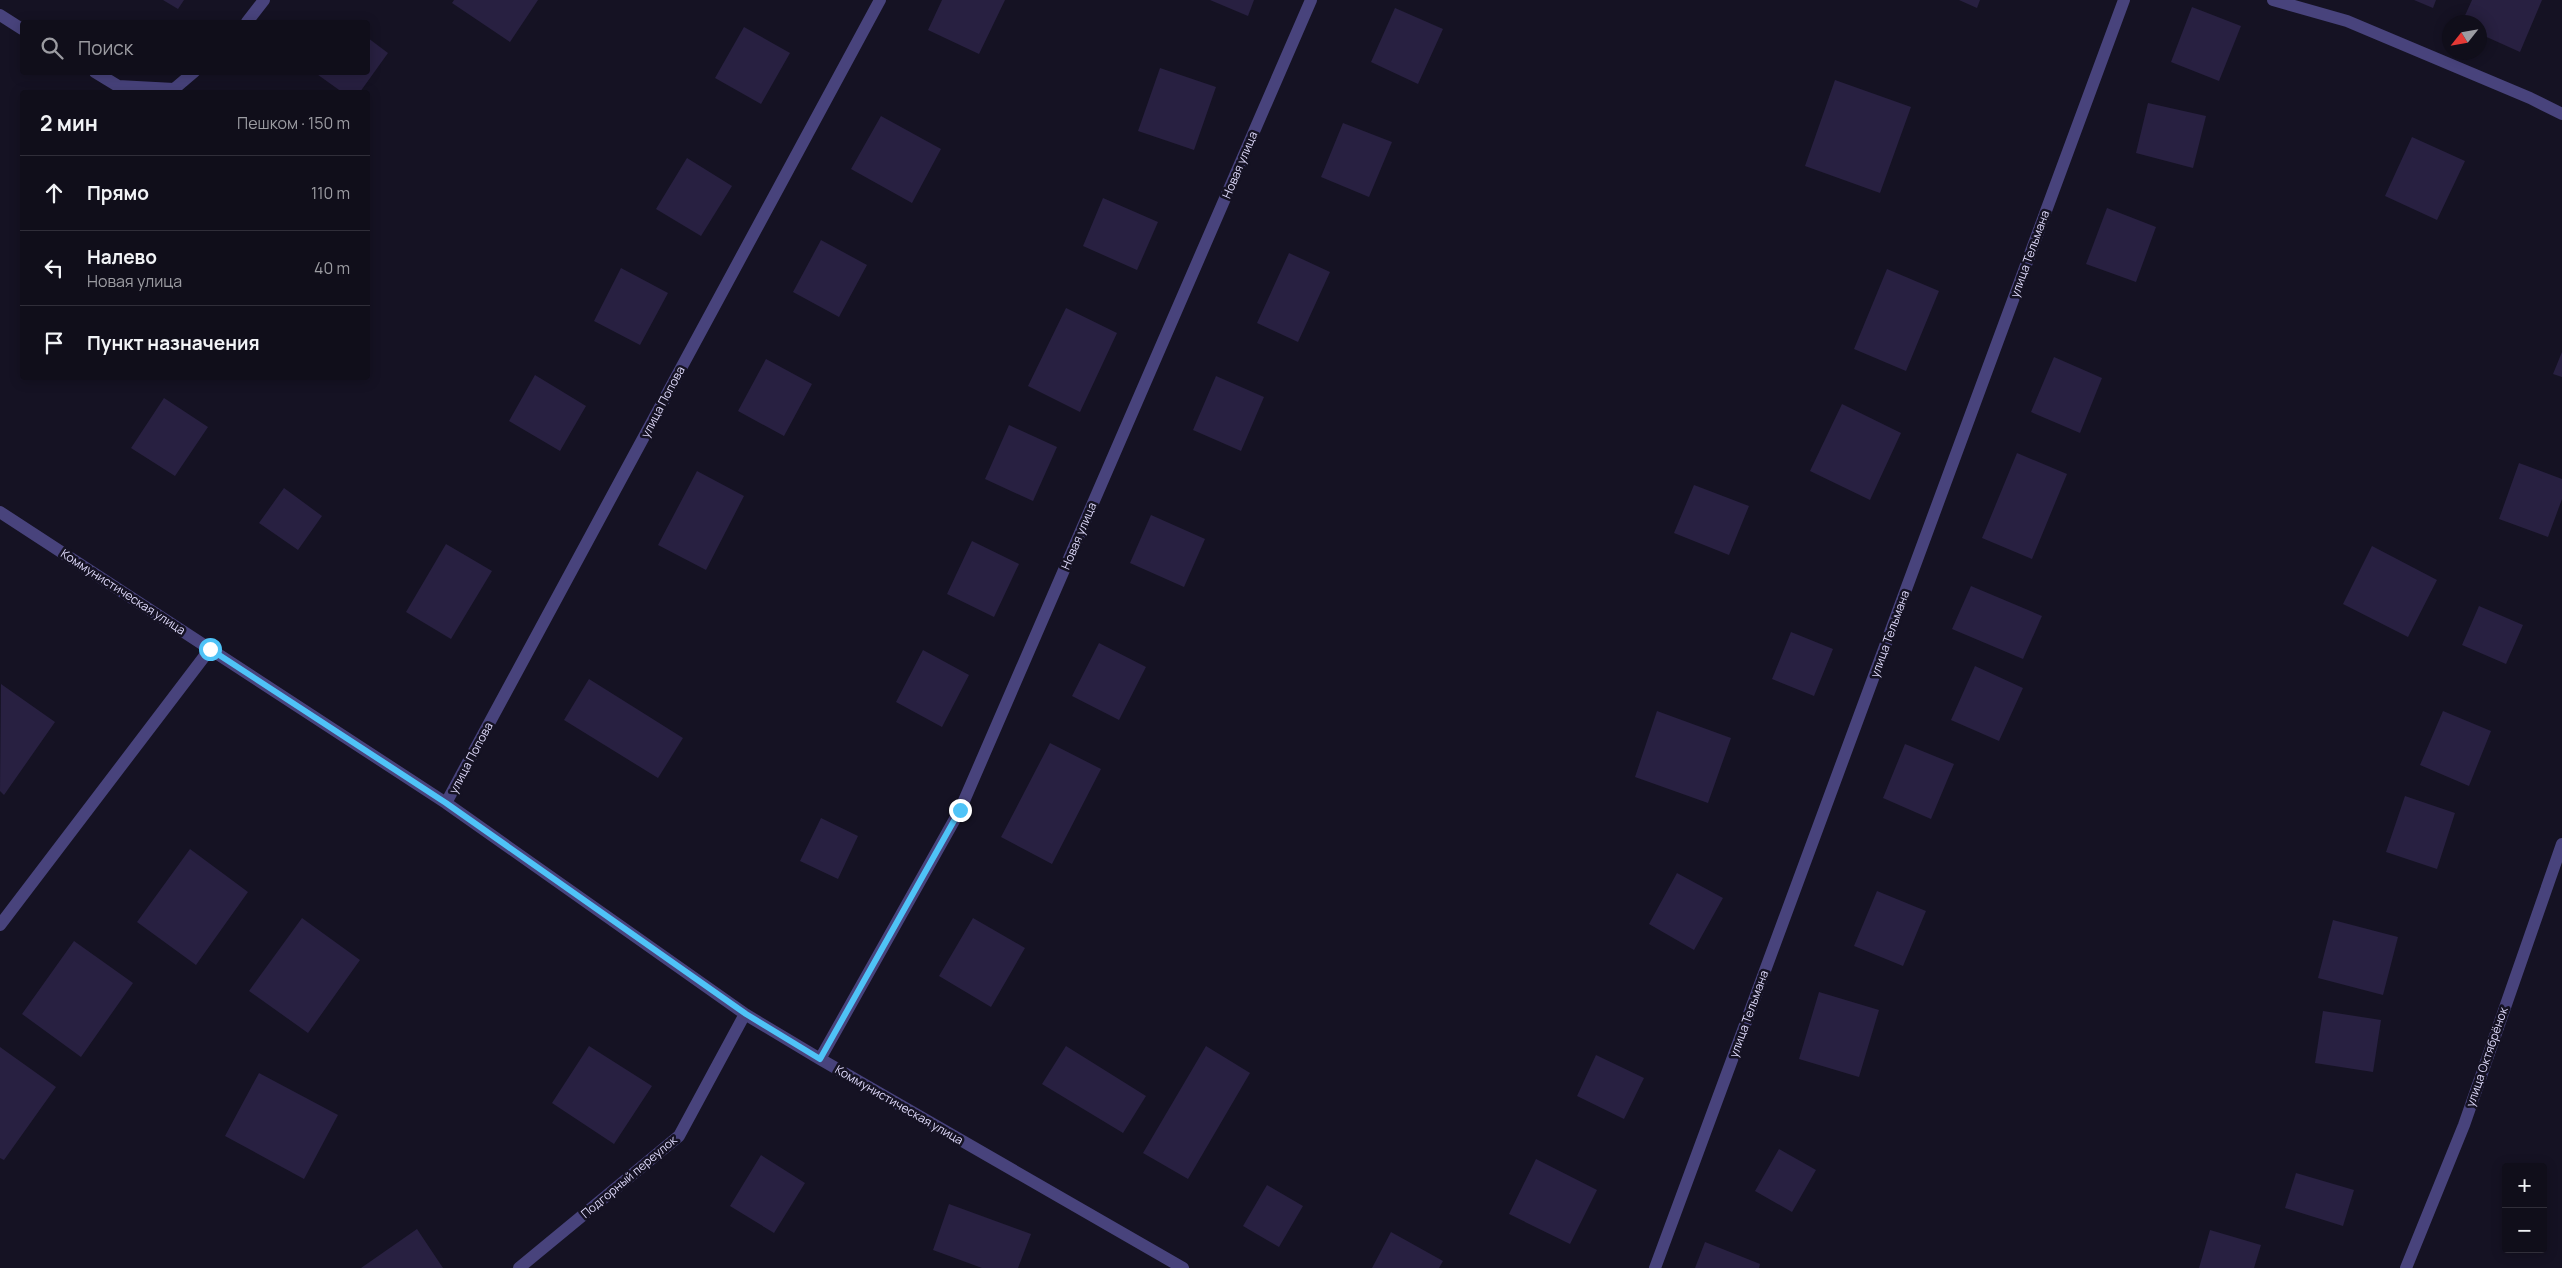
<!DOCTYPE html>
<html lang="ru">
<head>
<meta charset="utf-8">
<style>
  :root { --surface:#100e1a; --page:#191723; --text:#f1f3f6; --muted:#9c9ca2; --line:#302e39 }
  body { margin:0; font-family:Manrope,sans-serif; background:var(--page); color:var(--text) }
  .controls { position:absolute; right:15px; bottom:15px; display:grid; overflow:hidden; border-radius:5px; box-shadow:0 2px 12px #0003 }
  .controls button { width:45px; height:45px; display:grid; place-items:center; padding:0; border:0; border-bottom:1px solid var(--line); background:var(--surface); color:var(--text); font:25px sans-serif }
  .compass { position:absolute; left:2442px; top:15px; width:45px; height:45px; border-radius:50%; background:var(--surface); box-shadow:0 2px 12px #0003; rotate:239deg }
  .stop { position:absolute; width:15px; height:15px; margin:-11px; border:4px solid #4fc3f7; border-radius:50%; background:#fff }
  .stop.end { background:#4fc3f7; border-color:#fff; box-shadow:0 1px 5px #0008 }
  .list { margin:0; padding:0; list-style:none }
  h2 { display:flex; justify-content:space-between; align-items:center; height:65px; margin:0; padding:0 20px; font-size:21px }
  h2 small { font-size:16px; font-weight:400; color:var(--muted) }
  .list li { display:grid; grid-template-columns:32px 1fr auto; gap:15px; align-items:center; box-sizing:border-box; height:75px; padding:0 20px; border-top:1px solid var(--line) }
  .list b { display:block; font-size:19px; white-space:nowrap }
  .list p { margin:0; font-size:16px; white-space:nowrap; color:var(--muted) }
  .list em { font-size:16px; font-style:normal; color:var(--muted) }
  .icon { flex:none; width:28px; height:28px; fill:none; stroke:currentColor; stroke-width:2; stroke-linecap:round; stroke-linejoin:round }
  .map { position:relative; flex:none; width:2562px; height:1268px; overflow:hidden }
  .search { position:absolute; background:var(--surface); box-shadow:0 2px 12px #0003; left:20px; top:20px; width:350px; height:55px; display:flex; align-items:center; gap:12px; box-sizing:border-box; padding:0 18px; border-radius:5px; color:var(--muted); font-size:19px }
  .panel { position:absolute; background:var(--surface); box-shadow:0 2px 12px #0003; left:20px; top:90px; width:350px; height:290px; border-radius:5px }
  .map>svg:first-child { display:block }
  .building { fill:#282041 }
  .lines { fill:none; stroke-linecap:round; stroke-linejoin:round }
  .service { stroke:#48437c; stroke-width:12 }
  .minor { stroke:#48437c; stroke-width:12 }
  .tertiary { stroke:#48437c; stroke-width:12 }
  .route { stroke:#4fc3f7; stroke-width:6 }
  .labels { text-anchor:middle; stroke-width:5; stroke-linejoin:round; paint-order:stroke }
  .street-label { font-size:12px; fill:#ded9fa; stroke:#151223 }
</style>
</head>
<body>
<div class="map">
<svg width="2562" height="1268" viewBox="0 0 2562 1268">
  <rect width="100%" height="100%" fill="#151223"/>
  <path class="building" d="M163,0H184L178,9Z
    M454,0H538L510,42L452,3Z
    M942,0H1005L979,54L928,30Z
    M1210,0H1254L1248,16Z
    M1959,0H1980L1977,8Z
    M2414,0H2436L2433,8Z
    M2472,0H2542L2520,52L2480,34V22H2462Z
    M2192,7L2241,26L2219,81L2171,62Z
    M1395,8L1443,29L1418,84L1371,62Z
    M744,27L790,53L761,104L715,78Z
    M368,38L388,53L360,92H342L314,72H368Z
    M1160,68L1216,87L1194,150L1138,131Z
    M1835,80L1911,107L1880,193L1805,166Z
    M2148,103L2206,116L2193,168L2136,153Z
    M881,116L941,149L912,203L851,169Z
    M1343,123L1392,142L1369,197L1321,177Z
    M2412,137L2465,161L2437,220L2385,196Z
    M687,158L732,186L701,236L656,209Z
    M1103,198L1158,222L1137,270L1083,246Z
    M2107,208L2156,227L2136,282L2086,264Z
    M821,240L867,265L839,317L793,292Z
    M1289,253L1330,272L1298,342L1257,323Z
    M621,268L668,293L640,345L594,321Z
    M1887,269L1939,291L1906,371L1854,349Z
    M1066,308L1117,333L1080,412L1028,386Z
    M2562,352V377L2553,374Z
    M2054,357L2102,378L2080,433L2031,412Z
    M766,359L812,384L784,436L738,411Z
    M535,375L586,406L560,451L509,421Z
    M1216,376L1264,397L1241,451L1193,430Z
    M164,398L208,427L175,476L131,448Z
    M1842,404L1901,433L1870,500L1810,471Z
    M1009,425L1057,447L1033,501L985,479Z
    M2017,453L2067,474L2032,559L1982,538Z
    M2519,463L2562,479V499L2548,537L2499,519Z
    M697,471L744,496L706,570L658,545Z
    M1694,485L1749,506L1729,555L1674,533Z
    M284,488L322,516L298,550L259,523Z
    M1151,515L1205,539L1184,587L1130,563Z
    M972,541L1019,564L994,617L947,594Z
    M446,544L492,571L451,639L406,612Z
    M2372,546L2437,580L2408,637L2343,604Z
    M1971,586L2042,616L2023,659L1952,629Z
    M2479,606L2523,625L2506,664L2462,645Z
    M1791,632L1833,649L1814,696L1772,679Z
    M1099,643L1146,667L1119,720L1072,696Z
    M923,650L969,675L942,727L896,702Z
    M1975,666L2023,688L1999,741L1951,720Z
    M589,679L683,738L658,778L564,720Z
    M1,684L55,722L4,795L0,791Z
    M1657,711L1731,738L1708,803L1635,777Z
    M2443,711L2491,731L2469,786L2420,765Z
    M1050,743L1101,769L1052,864L1001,837Z
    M1905,744L1954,764L1931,819L1883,798Z
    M2405,796L2455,813L2437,869L2386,852Z
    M821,818L858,836L838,879L800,861Z
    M190,849L248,892L196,965L137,922Z
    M1677,873L1723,898L1694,950L1649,924Z
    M1877,891L1926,911L1903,966L1854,946Z
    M302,918L360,960L308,1033L249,991Z
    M973,918L1025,948L991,1007L939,976Z
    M2333,920L2398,937L2383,995L2318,978Z
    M74,941L133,983L81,1057L22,1014Z
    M1819,992L1879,1010L1859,1077L1799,1059Z
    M2323,1011L2381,1020L2373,1072L2315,1063Z
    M589,1046L652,1086L614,1144L552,1103Z
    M1066,1046L1146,1096L1123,1133L1042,1084Z
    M1206,1046L1250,1073L1188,1179L1143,1153Z
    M0,1047L56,1087L4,1160L0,1158Z
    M1596,1055L1644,1078L1624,1119L1577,1096Z
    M259,1073L338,1115L304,1179L225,1136Z
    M1779,1149L1816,1170L1792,1212L1755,1191Z
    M761,1155L805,1183L774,1233L730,1206Z
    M1536,1159L1597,1190L1570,1244L1509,1214Z
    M2296,1173L2354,1190L2343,1226L2285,1208Z
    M1267,1185L1303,1206L1279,1247L1243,1226Z
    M949,1204L1031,1234L1018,1268H982L933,1250Z
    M417,1229L443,1268H361Z
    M2210,1230L2261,1245L2254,1268H2199Z
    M1391,1232L1443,1261L1439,1268H1372Z
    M1705,1242L1760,1264L1759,1268H1695Z"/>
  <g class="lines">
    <path class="service" d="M0,925L210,649"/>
    <path class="minor" d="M2273,0L2347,21L2530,98L2562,114
      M0,15L22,29
      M247,22L264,0
      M95,72L118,86L174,89L194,72
      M0,512L446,803L745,1014L820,1059L1183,1268
      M446,803L880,0
      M820,1059L960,810L1311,0
      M519,1268L679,1136L745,1014
      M1655,1268L2124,0"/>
    <path class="tertiary" d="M2406,1268L2464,1125L2562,844"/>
  </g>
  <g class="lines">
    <path class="route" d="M210,649L446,803L746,1014L820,1059L960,810"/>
  </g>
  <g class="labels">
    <g class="street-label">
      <text transform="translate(1240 165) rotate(-67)" y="4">Новая улица</text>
      <text transform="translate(2030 254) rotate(-70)" y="4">улица Тельмана</text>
      <text transform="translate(663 402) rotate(-62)" y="4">улица Попова</text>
      <text transform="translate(1079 536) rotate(-67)" y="4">Новая улица</text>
      <text transform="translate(123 592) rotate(33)" y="4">Коммунистическая улица</text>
      <text transform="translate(1890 634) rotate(-70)" y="4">улица Тельмана</text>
      <text transform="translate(471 758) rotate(-62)" y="4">улица Попова</text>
      <text transform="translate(1749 1014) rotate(-70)" y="4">улица Тельмана</text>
      <text transform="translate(2487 1057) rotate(-71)" y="4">улица Октябрёнок</text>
      <text transform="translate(899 1105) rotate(30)" y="4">Коммунистическая улица</text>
      <text transform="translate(629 1177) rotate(-40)" y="4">Подгорный переулок</text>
    </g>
  </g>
</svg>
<div class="controls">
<button>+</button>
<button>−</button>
</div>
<svg class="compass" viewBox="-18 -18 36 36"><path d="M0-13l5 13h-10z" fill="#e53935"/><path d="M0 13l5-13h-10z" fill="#9c9ca2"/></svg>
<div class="stop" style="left:210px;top:649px"></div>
<div class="stop end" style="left:960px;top:810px"></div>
<div class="search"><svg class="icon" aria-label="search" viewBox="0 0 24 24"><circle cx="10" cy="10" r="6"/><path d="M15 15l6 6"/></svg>Поиск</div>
<section class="panel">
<h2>2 мин<small>Пешком · 150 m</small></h2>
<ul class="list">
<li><svg class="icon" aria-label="ahead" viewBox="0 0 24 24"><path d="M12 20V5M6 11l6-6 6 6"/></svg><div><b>Прямо</b></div><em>110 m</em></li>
<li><svg class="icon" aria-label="left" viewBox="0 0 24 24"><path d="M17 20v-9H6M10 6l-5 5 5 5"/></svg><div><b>Налево</b><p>Новая улица</p></div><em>40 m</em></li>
<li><svg class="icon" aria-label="arrive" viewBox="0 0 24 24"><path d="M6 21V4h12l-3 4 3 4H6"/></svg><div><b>Пункт назначения</b></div></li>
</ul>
</section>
</div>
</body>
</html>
